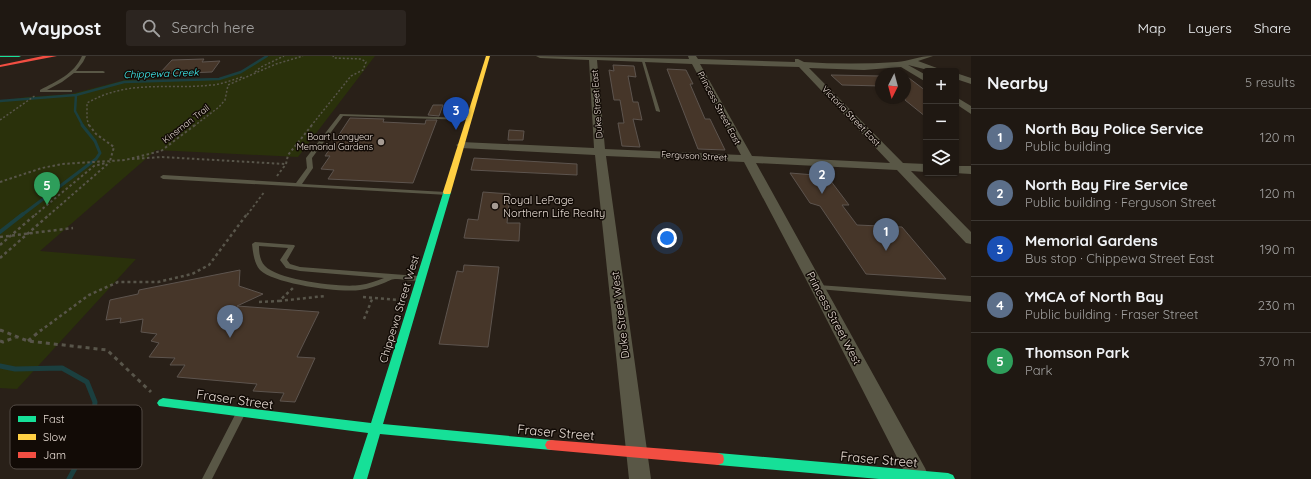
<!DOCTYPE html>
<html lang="en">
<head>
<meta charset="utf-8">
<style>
  :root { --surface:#1f1812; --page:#2c2520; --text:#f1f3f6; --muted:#a1a09f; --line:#3c3732; --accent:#7c3aed }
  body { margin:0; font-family:Quicksand,sans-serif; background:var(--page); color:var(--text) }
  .controls { position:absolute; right:12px; top:12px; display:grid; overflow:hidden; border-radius:4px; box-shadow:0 1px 3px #0004 }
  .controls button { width:36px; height:36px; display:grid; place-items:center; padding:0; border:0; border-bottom:1px solid var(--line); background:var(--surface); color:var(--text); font:20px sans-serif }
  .compass { position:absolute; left:875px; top:12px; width:36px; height:36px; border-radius:50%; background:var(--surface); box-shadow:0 1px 3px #0004; rotate:186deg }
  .you { position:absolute; left:667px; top:182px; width:14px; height:14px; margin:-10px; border:3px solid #fff; border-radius:50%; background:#1a73e8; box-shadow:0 0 0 6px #1a73e833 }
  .badge { display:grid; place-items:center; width:26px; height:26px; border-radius:50%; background:var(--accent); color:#fff; font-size:13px; font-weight:700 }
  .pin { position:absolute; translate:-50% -33px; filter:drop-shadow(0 1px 2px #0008) }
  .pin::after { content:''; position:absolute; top:21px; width:14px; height:12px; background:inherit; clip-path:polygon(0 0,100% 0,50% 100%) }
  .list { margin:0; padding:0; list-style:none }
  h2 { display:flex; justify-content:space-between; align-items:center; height:52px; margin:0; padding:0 16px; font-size:17px }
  h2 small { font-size:13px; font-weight:400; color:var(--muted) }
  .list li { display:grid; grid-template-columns:26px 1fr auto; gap:12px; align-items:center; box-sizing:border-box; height:56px; padding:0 16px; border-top:1px solid var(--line) }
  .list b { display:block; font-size:15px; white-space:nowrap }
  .list p { margin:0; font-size:13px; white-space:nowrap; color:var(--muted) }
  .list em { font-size:13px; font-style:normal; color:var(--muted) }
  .icon { flex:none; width:22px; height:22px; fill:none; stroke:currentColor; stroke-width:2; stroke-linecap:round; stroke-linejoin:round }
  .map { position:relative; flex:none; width:971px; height:423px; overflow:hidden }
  header { display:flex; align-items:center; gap:24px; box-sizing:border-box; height:56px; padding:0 20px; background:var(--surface); border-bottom:1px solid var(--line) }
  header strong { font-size:19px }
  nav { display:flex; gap:22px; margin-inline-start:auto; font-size:14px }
  .search { width:280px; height:36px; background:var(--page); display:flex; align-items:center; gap:10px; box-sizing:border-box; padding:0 14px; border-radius:4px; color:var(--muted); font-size:15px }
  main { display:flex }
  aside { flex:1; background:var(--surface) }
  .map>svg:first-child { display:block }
  .green { fill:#2a310b }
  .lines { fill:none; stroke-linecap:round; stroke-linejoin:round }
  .stream-far3 { stroke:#1b3f3f; stroke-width:2.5 }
  .stream-far2 { stroke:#1b3f3f; stroke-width:3 }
  .stream-far1 { stroke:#1b3f3f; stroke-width:4 }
  .stream { stroke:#1b3f3f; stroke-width:5 }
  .building { fill:#463629; stroke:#5d544e }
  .path-far3 { stroke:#58554a; stroke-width:1.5; stroke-dasharray:2 2; stroke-linecap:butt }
  .path-far2 { stroke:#58554a; stroke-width:2; stroke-dasharray:2.5 2.5; stroke-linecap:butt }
  .path-far1 { stroke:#58554a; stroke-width:2.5; stroke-dasharray:3 3; stroke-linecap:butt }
  .path { stroke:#58554a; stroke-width:3; stroke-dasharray:4 4; stroke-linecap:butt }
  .lane { fill:#595746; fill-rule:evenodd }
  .street { fill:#595746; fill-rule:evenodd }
  .fast { fill:#16e098; fill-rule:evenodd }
  .slow { fill:#ffcf43; fill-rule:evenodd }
  .jam { fill:#f24e42; fill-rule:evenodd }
  .poi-dot { fill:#a59b93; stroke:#120b06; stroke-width:1.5 }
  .labels { text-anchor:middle; stroke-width:3; stroke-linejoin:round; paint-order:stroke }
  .far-street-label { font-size:9px; fill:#e8ddd5; stroke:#120b06 }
  .far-poi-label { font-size:9px; fill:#e8ddd5; stroke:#120b06; text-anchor:end }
  .far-water-label { font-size:10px; font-style:italic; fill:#41f9fc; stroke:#120b06 }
  .poi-label { font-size:11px; fill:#e8ddd5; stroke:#120b06; text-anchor:start }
  .street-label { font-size:11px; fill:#e8ddd5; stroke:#120b06 }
  .near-street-label { font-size:13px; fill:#e8ddd5; stroke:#120b06 }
  .key { fill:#120b06; stroke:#524a44; stroke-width:1 }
  .key-label { font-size:11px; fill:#e8ddd5 }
</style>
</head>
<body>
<header>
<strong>Waypost</strong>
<div class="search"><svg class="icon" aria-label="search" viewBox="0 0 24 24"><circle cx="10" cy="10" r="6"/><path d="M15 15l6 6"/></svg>Search here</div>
<nav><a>Map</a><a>Layers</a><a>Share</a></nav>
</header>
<main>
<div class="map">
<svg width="971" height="423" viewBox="0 0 971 423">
  <rect width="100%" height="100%" fill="#292018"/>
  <path class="green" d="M269,0H375L298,101L156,94L40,195L136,203L17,333L0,332V45L27,41L71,38L125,24L215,23L237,17Z"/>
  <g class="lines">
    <path class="stream-far3" d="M0,45L76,39
      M83,70L75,55L76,39L124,26L219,23L241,16L267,0"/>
    <path class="stream-far2" d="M22,159L96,103L100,97L95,85L82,69"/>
    <path class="stream-far1" d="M0,176L23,158"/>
    <path class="stream" d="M0,310L15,313L62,312L87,326L95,346L91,383L69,423"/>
  </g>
  <path class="building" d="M204,3L202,6L220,5L212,16L159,18L172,4Z
    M613,9L634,10L636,21L628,20L633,46H638L642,64L633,63L640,91L622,90L618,67H624L620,44H614L609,14L614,15Z
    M667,13L686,14L693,28H690L705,63H710L725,94L698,93Z
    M831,19L881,20V30L842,29Z
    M905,19L926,35V61L905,44Z
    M433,49H443L439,60L428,59Z
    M350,62L384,63L383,66L425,68L426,64H437L413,127L328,123L334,114L321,113L330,100H325Z
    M509,74L524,75L523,84H508Z
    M474,102L577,108V119L471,114Z
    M790,117L827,120L849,149H842L857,169L902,171L946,223L866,218L820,150L810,147Z
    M483,136L510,138L507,167H520L519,185L464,182L468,163L478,164Z
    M464,209L499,211L488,291L439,288L457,215L463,216Z
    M240,214L239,230L263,238L237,250L319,256L297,301L315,302L295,346L280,345L284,337L253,335L257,328L177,321L185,309H170L175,302L149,301L159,287L151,285L157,278L141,276L143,263L120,267L121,262L106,264L110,244L138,238L139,234Z"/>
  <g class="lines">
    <path class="path-far3" d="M255,16L261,11L284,0
      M0,64L36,39
      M89,70L87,63V47C129,23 167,34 212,29C223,28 232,24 242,21
      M194,70L219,51L225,44L228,29L276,8L303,0
      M311,70L351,20L363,14L366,6L361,3L334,2L333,0"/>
    <path class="path-far2" d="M89,69L96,78L114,91L110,105
      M132,103L162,101L285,108
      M277,120L286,108L288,99L312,69
      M0,126L42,112L62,108L125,104L161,95L195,69
      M35,159L94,110L106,107
      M49,159L110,106
      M247,159L265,135"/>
    <path class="path-far1" d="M0,181L73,172
      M0,189L36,158
      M0,202L50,158
      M363,241L398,244
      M279,245L325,240
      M259,246L279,245L293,232
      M364,263L373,241
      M0,274L2,275
      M40,275L89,239L118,226H158L192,218L209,209L247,158"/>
    <path class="path" d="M0,274L28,285L107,294L151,336
      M0,285L3,286L16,281
      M28,285L41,274"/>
    <path class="lane" d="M82,0H86L83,6L76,15H103L105,16L104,17H74L62,26L47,34H72V36H40V34C57,25 74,18 82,0Z
      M641,2L644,3L660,55V56L656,55Z
      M340,58L469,62L471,63L469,64L343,60L312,102L313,112L302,128L446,136L448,137V139L163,123L160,121L163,119L296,127L307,112L306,102Z
      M255,186L294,189L295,190L287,204L290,208L300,211L418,220L422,222C415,228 403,222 395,223C391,223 387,226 384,227C376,230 368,233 360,234C340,237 274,228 260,214C254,207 253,197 252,188ZM259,190L288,192L280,204L286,212L300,215L384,222C376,225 368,228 360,229C341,232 278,224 265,210C260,205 259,197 259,190Z
      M815,229H818L971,240V246L818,233L814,231Z
      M239,356L242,357L244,360L212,423H202L236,357Z"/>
    <path class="street" d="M536,0L689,3L688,0H696L698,3L795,6V3H798L804,6C835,8 866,8 897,6C909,5 918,0 933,0L918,5L945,15H932L908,9L926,19V26L901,11L864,14L809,12L903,107L926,108V116L911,115L971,176V188L966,187L897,114L756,107L925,412L928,419L926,423H908L810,231L744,106L606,100L651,423H629L595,99L461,92L456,89L461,86L594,92L589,4L540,2ZM597,4L692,8L741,99L605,93ZM700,8L799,11L890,107L752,100Z
      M956,17L971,22V28L956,23Z
      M956,41L971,50V58L956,48Z
      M956,110H971V118L954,117H956Z"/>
    <path class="fast" d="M0,0H21L19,1H0Z
      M444,134H450L451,136L383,368L551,384L555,385L557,389L555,393L551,394L380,378L367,423H353L368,377L159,350L157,347L159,344L163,342L371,367Z
      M718,397L948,417L953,419L955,423H879L718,409L713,407L712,403L713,399Z"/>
    <path class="slow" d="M486,0H490L451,136L450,138H444L443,136Z"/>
    <path class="jam" d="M43,0H57L0,11V9Z
      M551,384L718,397L723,399L724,403L723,407L718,409L551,394L547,393L545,389L547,385Z"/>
  </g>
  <g class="poi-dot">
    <circle cx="381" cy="86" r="4"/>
    <circle cx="495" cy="150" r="4"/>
  </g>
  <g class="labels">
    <g class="far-street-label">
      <text transform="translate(597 48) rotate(-94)" y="3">Duke Street East</text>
      <text transform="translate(719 52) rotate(62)" y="3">Princess Street East</text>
      <text transform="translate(851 60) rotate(46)" y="3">Victoria Street East</text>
      <text transform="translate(186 68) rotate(-38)" y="3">Kinsman Trail</text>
      <text transform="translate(694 100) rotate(3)" y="3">Ferguson Street</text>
    </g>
    <g class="far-poi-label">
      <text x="373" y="84">Boart Longyear<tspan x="373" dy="10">Memorial Gardens</tspan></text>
    </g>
    <g class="far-water-label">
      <text transform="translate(161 17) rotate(-2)" y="4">Chippewa Creek</text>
    </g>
    <g class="poi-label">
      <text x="503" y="148">Royal LePage<tspan x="503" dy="13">Northern Life Realty</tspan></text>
    </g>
    <g class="street-label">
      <text transform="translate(399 253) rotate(-73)" y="4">Chippewa Street West</text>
      <text transform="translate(620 259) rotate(-97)" y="4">Duke Street West</text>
      <text transform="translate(834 262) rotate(62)" y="4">Princess Street West</text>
    </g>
    <g class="near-street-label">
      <text transform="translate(235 343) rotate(8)" y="5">Fraser Street</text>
      <text transform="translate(556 376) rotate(5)" y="5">Fraser Street</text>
      <text transform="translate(879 403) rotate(5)" y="5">Fraser Street</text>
    </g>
  </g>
  <rect x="10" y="349" width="132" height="64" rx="6" class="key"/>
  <rect x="18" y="360" width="18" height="6" fill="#16e098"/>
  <rect x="18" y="378" width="18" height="6" fill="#ffcf43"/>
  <rect x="18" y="396" width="18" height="6" fill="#f24e42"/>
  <g class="key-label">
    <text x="43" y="367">Fast</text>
    <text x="43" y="385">Slow</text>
    <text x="43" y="403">Jam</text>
  </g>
</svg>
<div class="controls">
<button>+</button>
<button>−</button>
<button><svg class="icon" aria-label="layers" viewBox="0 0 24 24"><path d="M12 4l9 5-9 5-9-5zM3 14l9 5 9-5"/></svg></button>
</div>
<svg class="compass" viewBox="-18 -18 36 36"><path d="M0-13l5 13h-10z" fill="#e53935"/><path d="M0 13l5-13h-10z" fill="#a1a09f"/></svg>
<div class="you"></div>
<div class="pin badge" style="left:886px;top:195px;background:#5c6f8a">1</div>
<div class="pin badge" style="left:822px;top:138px;background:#5c6f8a">2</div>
<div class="pin badge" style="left:456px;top:74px;background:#1a4fb4">3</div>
<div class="pin badge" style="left:230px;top:282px;background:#5c6f8a">4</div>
<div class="pin badge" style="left:47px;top:149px;background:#2e9e5b">5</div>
</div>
<aside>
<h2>Nearby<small>5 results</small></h2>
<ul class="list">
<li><span class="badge" style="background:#5c6f8a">1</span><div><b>North Bay Police Service</b><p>Public building</p></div><em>120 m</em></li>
<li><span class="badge" style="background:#5c6f8a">2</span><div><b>North Bay Fire Service</b><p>Public building · Ferguson Street</p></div><em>120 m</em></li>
<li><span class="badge" style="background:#1a4fb4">3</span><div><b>Memorial Gardens</b><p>Bus stop · Chippewa Street East</p></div><em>190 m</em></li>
<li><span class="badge" style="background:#5c6f8a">4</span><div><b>YMCA of North Bay</b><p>Public building · Fraser Street</p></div><em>230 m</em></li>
<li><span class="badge" style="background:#2e9e5b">5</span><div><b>Thomson Park</b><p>Park</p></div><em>370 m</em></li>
</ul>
</aside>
</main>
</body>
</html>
